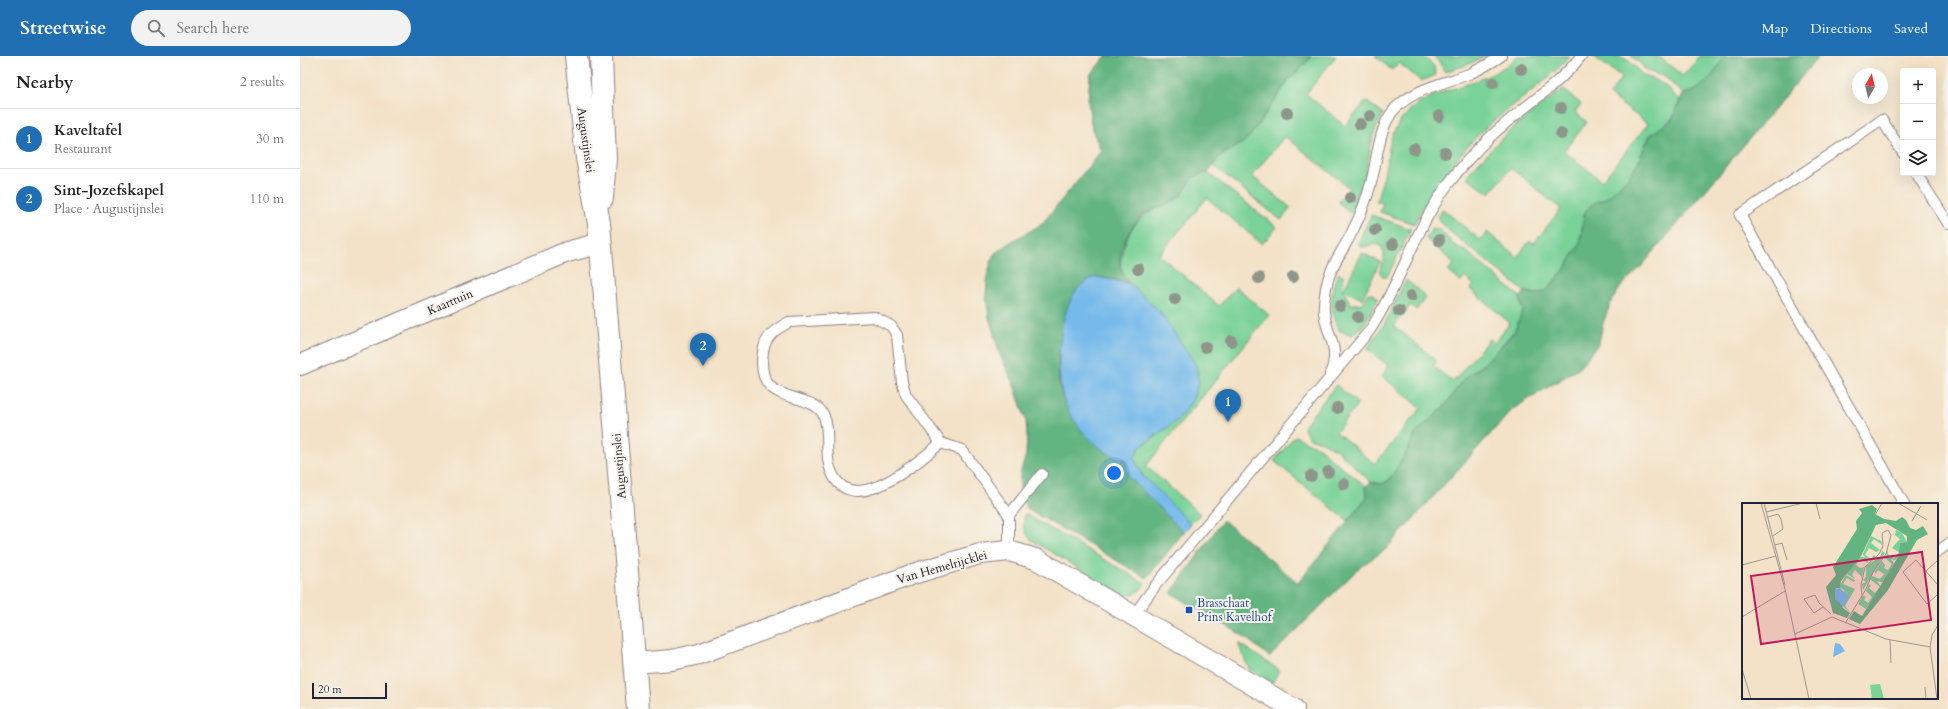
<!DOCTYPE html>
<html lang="en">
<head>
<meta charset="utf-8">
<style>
  :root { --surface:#fff; --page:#f2f2f2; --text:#222; --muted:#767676; --line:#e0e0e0; --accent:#1f6fb2 }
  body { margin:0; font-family:Cardo,serif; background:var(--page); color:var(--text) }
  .controls { position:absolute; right:12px; top:12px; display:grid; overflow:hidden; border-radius:4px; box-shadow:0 4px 16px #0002 }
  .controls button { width:36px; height:36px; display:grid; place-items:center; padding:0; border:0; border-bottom:1px solid var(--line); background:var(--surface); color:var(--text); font:20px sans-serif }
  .compass { position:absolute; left:1552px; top:12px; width:36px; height:36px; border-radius:50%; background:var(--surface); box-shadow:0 4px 16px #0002; rotate:8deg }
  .scale { position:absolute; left:12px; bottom:10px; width:75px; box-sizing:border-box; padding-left:4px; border:2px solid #22223b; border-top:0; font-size:11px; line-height:14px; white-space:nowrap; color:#22223b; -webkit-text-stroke:3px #f7f3e8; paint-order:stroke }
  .you { position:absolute; left:814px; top:417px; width:14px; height:14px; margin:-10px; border:3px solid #fff; border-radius:50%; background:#1a73e8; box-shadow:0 0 0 6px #1a73e833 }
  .badge { display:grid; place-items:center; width:26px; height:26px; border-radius:50%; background:var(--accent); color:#fff; font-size:13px; font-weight:700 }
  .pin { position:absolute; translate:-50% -33px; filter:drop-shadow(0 1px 2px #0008) }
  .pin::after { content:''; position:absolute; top:21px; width:14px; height:12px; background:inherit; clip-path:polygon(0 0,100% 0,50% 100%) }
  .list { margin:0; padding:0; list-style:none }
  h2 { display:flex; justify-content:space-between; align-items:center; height:52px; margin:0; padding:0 16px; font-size:17px }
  h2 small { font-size:13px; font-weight:400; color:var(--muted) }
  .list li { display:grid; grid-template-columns:26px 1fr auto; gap:12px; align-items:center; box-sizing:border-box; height:60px; padding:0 16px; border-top:1px solid var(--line) }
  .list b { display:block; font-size:15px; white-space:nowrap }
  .list p { margin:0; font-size:13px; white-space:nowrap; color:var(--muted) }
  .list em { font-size:13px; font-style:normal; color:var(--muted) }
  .icon { flex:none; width:22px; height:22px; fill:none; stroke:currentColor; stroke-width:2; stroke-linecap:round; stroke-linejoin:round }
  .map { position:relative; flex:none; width:1648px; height:653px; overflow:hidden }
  header { display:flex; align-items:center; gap:24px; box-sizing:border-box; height:56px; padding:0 20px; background:var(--accent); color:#fff }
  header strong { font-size:19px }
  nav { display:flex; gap:22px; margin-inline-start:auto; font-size:14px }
  .search { width:280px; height:36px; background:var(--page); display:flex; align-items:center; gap:10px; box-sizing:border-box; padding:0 14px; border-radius:22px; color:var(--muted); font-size:15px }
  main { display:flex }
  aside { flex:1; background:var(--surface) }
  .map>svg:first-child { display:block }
  .green { fill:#79d298; stroke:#4e7a6a }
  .forest { fill:#62b480; stroke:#426b5e }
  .water { fill:#75baeb; stroke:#4c6e93 }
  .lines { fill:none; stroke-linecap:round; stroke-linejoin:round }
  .service-casing { stroke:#8a8281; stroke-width:12 }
  .minor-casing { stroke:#8a8281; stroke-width:22 }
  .tertiary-casing { stroke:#8a8281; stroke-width:24 }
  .service { stroke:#fff; stroke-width:10 }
  .minor { stroke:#fff; stroke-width:20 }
  .tertiary { stroke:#fff; stroke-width:22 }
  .tree { fill:#8e9689 }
  .transit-dot { fill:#1a4fb4; stroke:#f7f3e8; stroke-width:1.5 }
  .labels { text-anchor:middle; stroke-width:4; stroke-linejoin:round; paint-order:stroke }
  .street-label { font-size:12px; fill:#22223b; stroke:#f7f3e8 }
  .transit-label { font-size:12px; fill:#164399; stroke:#f7f3e8; text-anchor:start }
  .inset-road { fill:none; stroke:#9f958f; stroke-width:1 }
  .view { fill:#c2185b; fill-opacity:0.15; stroke:#c2185b; stroke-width:2 }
  .inset-edge { fill:none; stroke:#22223b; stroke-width:2 }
</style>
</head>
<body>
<header>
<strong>Streetwise</strong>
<div class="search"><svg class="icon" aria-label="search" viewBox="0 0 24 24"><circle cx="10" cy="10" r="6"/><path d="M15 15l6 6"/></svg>Search here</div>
<nav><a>Map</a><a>Directions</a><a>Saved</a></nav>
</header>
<main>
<aside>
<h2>Nearby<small>2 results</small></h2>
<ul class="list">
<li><span class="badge">1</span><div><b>Kaveltafel</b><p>Restaurant</p></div><em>30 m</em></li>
<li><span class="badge">2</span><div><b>Sint-Jozefskapel</b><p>Place · Augustijnslei</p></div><em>110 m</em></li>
</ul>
</aside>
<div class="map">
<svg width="1648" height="653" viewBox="0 0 1648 653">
  <rect width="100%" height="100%" fill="#f7f3e8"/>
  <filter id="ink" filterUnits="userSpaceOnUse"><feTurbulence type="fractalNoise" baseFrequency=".025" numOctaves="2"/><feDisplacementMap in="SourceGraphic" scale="8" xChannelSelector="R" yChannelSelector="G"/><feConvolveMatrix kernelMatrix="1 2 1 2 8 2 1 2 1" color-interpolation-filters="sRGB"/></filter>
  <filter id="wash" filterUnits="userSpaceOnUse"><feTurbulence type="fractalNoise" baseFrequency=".012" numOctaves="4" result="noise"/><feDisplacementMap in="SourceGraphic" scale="16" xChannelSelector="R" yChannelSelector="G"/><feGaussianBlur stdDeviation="0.9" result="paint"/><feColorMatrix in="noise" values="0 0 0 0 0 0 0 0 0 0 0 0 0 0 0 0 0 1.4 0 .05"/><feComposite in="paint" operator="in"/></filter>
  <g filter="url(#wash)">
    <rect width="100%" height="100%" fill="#f3e2c7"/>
    <path class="green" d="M1012,0H1036L1006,38L1045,70L1066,45L1083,58L1073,79L1065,120L1051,157L1038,146L1049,132L985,80L952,120L991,152L981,164L913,109L919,101L944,86L953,76L988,25Z
      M1075,0H1123L1134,10L1136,19L1121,25L1099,7L1092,14Z
      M1133,0H1185L1169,8L1145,16L1139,6Z
      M1217,0H1270C1247,26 1217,45 1191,67C1159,95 1134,131 1114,168L1080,156L1083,147L1076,145C1080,133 1084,121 1086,109C1089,97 1089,85 1095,74C1118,26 1184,37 1217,0Z
      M1293,0H1319L1329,5L1344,20L1351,22L1364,29L1380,44L1375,60L1347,85L1339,104L1329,121L1306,142L1294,147L1287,153L1284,159L1280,188L1264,214L1246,235L1236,238L1225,236L1149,175L1142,168L1138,160L1143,153L1180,184L1187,176L1217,201L1230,185L1234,187L1261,153L1211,112L1189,138L1166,120L1209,75L1263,33L1281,48L1275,56L1287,66L1264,95L1302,125L1348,68L1309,39L1322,21Z
      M1331,0H1358L1383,20L1400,0H1425C1415,17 1403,35 1383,38L1365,21L1347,15L1339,6Z
      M908,117L977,171L962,188L907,142L859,199L919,250L936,231L969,259L846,410L900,458L891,468L843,420L834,402L840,391L858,379L859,255C847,244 829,232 822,216C819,210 821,200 823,195C830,161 853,155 879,140C892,132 883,119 908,117Z
      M1071,159L1111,173L1087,221H1084L1080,217C1080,206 1091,196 1077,188L1062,191L1058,187Z
      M1132,172L1139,173L1154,189L1166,195L1220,241L1223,255L1215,274L1187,305L1164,323L1144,351L1116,377L1105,399L1089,424L1082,428L1071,426L1037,394L1022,386L1009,382L1004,373L1006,367L1036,329L1058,348L1036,376L1075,408L1121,352L1082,320L1089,310L1067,293L1085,267L1106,224L1126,241L1116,254L1111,249L1094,270L1137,305L1133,310L1153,326L1189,283L1194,287L1210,267L1170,233L1174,229L1165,221L1161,226L1148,215L1154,207L1126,183Z
      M1062,197L1080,206L1062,243L1043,234Z
      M1039,217L1044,220L1042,233L1051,248H1061L1069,237L1074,238L1078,243C1071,255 1065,273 1052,279L1040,275C1030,264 1029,229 1039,217Z
      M995,380L1023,394L1032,404L1066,430L1067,441L1048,465L974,405Z
      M725,458L845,527C840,537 832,540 821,538L733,485C724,478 722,469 725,458Z
      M938,587L979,614L972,627L949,613Z"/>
    <path class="forest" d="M806,0H1012L988,25L953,76L944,86L919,101L908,117C884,119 892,133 877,143C868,149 855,151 846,157C831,168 816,194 821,214C822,218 826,223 829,227L798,221L759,297V327L764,344L815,402L825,404L828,420L884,476L847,522L727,453L720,437V418L726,399L727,381L726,364L713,326L701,301L689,261L686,239L688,216L694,198L709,187L742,168L801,95L792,73L788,46L790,19Z
      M1425,0H1519L1341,211L1322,229L1311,246L1303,267L1299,287L1279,312L1213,353L1085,494L1061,510L970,601L942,579L871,537L923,464L998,527L1067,441L1066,430L1071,426L1082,428L1089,424L1105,399L1116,377L1144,351L1164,323L1172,316L1180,312L1209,282L1215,274L1223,255L1220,241L1225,236L1236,238L1246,235L1264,214L1280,188L1284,159L1287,153L1294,147L1306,142L1329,121L1339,104L1350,79L1372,64L1383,38C1403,35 1415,17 1425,0Z"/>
    <path class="water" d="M798,221L829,227L859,255L895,307L899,326L893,343L879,363L840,391L834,402L843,420L891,468L884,476L828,420L825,404C800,399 772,368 764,345C754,315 756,227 798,221Z"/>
  </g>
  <g filter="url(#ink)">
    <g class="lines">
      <defs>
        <path id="service" d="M1603,97L1582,64L1440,159L1604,448
          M1616,117L1648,167
          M1030,318C1041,292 1027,281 1024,256C1023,248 1025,240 1026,232C1030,208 1045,193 1054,172C1061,158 1067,142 1071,127C1078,102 1078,65 1100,48C1121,31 1145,27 1169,18C1180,13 1191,7 1201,0
          M641,387C617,406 549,468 530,412C524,395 531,374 523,358C509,333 454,352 463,296C465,280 476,273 489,266L574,261L591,270L597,279L602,326L606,339L641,387L662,394L709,459
          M709,495V459L742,418
          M1637,496L1648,488
          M834,559L855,530L1070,274C1103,224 1116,166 1156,118C1171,99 1188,82 1207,66C1232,45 1261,26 1281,0"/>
        <path id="minor" d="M0,309L267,196L301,187
          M335,607L372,604L399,598L613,518L680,498L709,495L736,503L994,653"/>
        <path id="tertiary" d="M276,0L287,102L299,167L338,653
          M301,0L305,103L302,142"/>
      </defs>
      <use href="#service" class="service-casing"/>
      <use href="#minor" class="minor-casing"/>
      <use href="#tertiary" class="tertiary-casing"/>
      <use href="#service" class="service"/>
      <use href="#minor" class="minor"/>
      <use href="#tertiary" class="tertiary"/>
    </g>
    <g class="tree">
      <circle cx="1221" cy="13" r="6"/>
      <circle cx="1193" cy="27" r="6"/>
      <circle cx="1261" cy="52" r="6"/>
      <circle cx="987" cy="57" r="6"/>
      <circle cx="1070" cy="60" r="6"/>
      <circle cx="1139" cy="60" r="6"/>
      <circle cx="1060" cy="68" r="6"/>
      <circle cx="1261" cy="78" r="6"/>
      <circle cx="1114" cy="93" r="6"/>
      <circle cx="1145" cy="97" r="6"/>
      <circle cx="1050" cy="142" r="6"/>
      <circle cx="1075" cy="174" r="6"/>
      <circle cx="1139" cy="184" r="6"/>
      <circle cx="1093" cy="188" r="6"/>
      <circle cx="838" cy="213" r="6"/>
      <circle cx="993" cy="221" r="6"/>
      <circle cx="959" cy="222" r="6"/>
      <circle cx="1111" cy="240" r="6"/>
      <circle cx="875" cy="243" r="6"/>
      <circle cx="1040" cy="250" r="6"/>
      <circle cx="1099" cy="255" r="6"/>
      <circle cx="1058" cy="261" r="6"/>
      <circle cx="931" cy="285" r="6"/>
      <circle cx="905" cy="291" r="6"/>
      <circle cx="1037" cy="352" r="6"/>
      <circle cx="1028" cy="416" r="6"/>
      <circle cx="1011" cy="420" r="6"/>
      <circle cx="1044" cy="428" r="6"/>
    </g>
  </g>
  <rect class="transit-dot" x="885" y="550" width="8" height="8" rx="2"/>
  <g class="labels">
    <g class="street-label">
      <text transform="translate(286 84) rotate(82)" y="4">Augustijnslei</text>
      <text transform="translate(150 246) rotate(-23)" y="4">Kaarttuin</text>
      <text transform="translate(319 410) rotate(-95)" y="4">Augustijnslei</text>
      <text transform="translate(642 511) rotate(-16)" y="4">Van Hemelrijcklei</text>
    </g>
    <g class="transit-label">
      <text x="897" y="551">Brasschaat<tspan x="897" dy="14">Prins Kavelhof</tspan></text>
    </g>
  </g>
  <g transform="translate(1442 447)">
    <rect width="196" height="196" fill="#f3e2c7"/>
    <path d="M154,27L160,30L165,39L158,40L156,54L153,57L149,56L152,60L142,80L135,78L139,84L124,106L116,101L121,92L124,94L122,97L126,100L130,94L124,88L127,81L129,82L127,85L133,90L138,84L128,76L130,73L138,76L142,71L136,67L134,70L132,69L140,58L143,62L142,65L146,67L150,61L143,55L147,54L144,53L146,47V51L152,55L157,49L150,45L158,36L153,32ZM129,33L139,38L140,42L132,36L129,40L138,47L134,49L127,45L123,52L129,56L132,52L134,54L128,58L125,55L126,60L118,56L114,62L118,65L122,64L120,74L113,67L110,72L113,76L105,71L116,54H123L121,51ZM140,48L143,50L121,87L120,81L124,79L121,77L124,74V63L138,54ZM104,72L113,77L112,79L105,75L101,81L113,86L103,103L108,109L101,103L102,87L97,84ZM138,181L142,196H130L128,182Z" fill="#79d298"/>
    <path d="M130,2L135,6L133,11L142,16L154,18L160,14L164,17L168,25L174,27L181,23L186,31L175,37L146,87L118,121L107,116L112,108L120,113L156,54L158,40L165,39V33L144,20L134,22L119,53L99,78L98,85H94L101,105L108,110L105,115L91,110L84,84L94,72L91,64L115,26L114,18L120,10L117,6Z" fill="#62b480"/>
    <path d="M98,85L107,94L101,103L108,110L93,96V86ZM93,140L98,141L103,148L91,154Z" fill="#75baeb"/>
    <path class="inset-road" d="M19,0L43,86L67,196M22,0L43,82M74,0L78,16M156,0L185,17M24,9L61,0M133,12L140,0M26,14L36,11L39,16L41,26L31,33M170,18L179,3M33,42L40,40L45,57M0,62L34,53M184,68L196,57M195,92L185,101L161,69L174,57L196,82M81,104L72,110L62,96L73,92L77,100L89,111M0,114L43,88M104,119L124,86L131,69L144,51L149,32L146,27L140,30L141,43L137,51L123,64L119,82L120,92M53,131L90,114L144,136L188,144M148,137L149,160M0,166L9,196M183,184L184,196M195,196L188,144L190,132L196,122"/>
    <path class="view" d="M180,49L189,117L19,141L9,73Z"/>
    <rect width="196" height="196" class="inset-edge"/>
  </g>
</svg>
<div class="controls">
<button>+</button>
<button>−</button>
<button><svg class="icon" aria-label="layers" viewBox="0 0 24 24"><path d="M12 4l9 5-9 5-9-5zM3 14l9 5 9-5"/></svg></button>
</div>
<svg class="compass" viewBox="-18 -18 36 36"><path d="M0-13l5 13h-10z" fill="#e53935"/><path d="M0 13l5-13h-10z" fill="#767676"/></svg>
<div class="scale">20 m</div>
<div class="you"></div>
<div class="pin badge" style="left:928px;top:366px">1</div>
<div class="pin badge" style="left:403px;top:310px">2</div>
</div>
</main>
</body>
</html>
